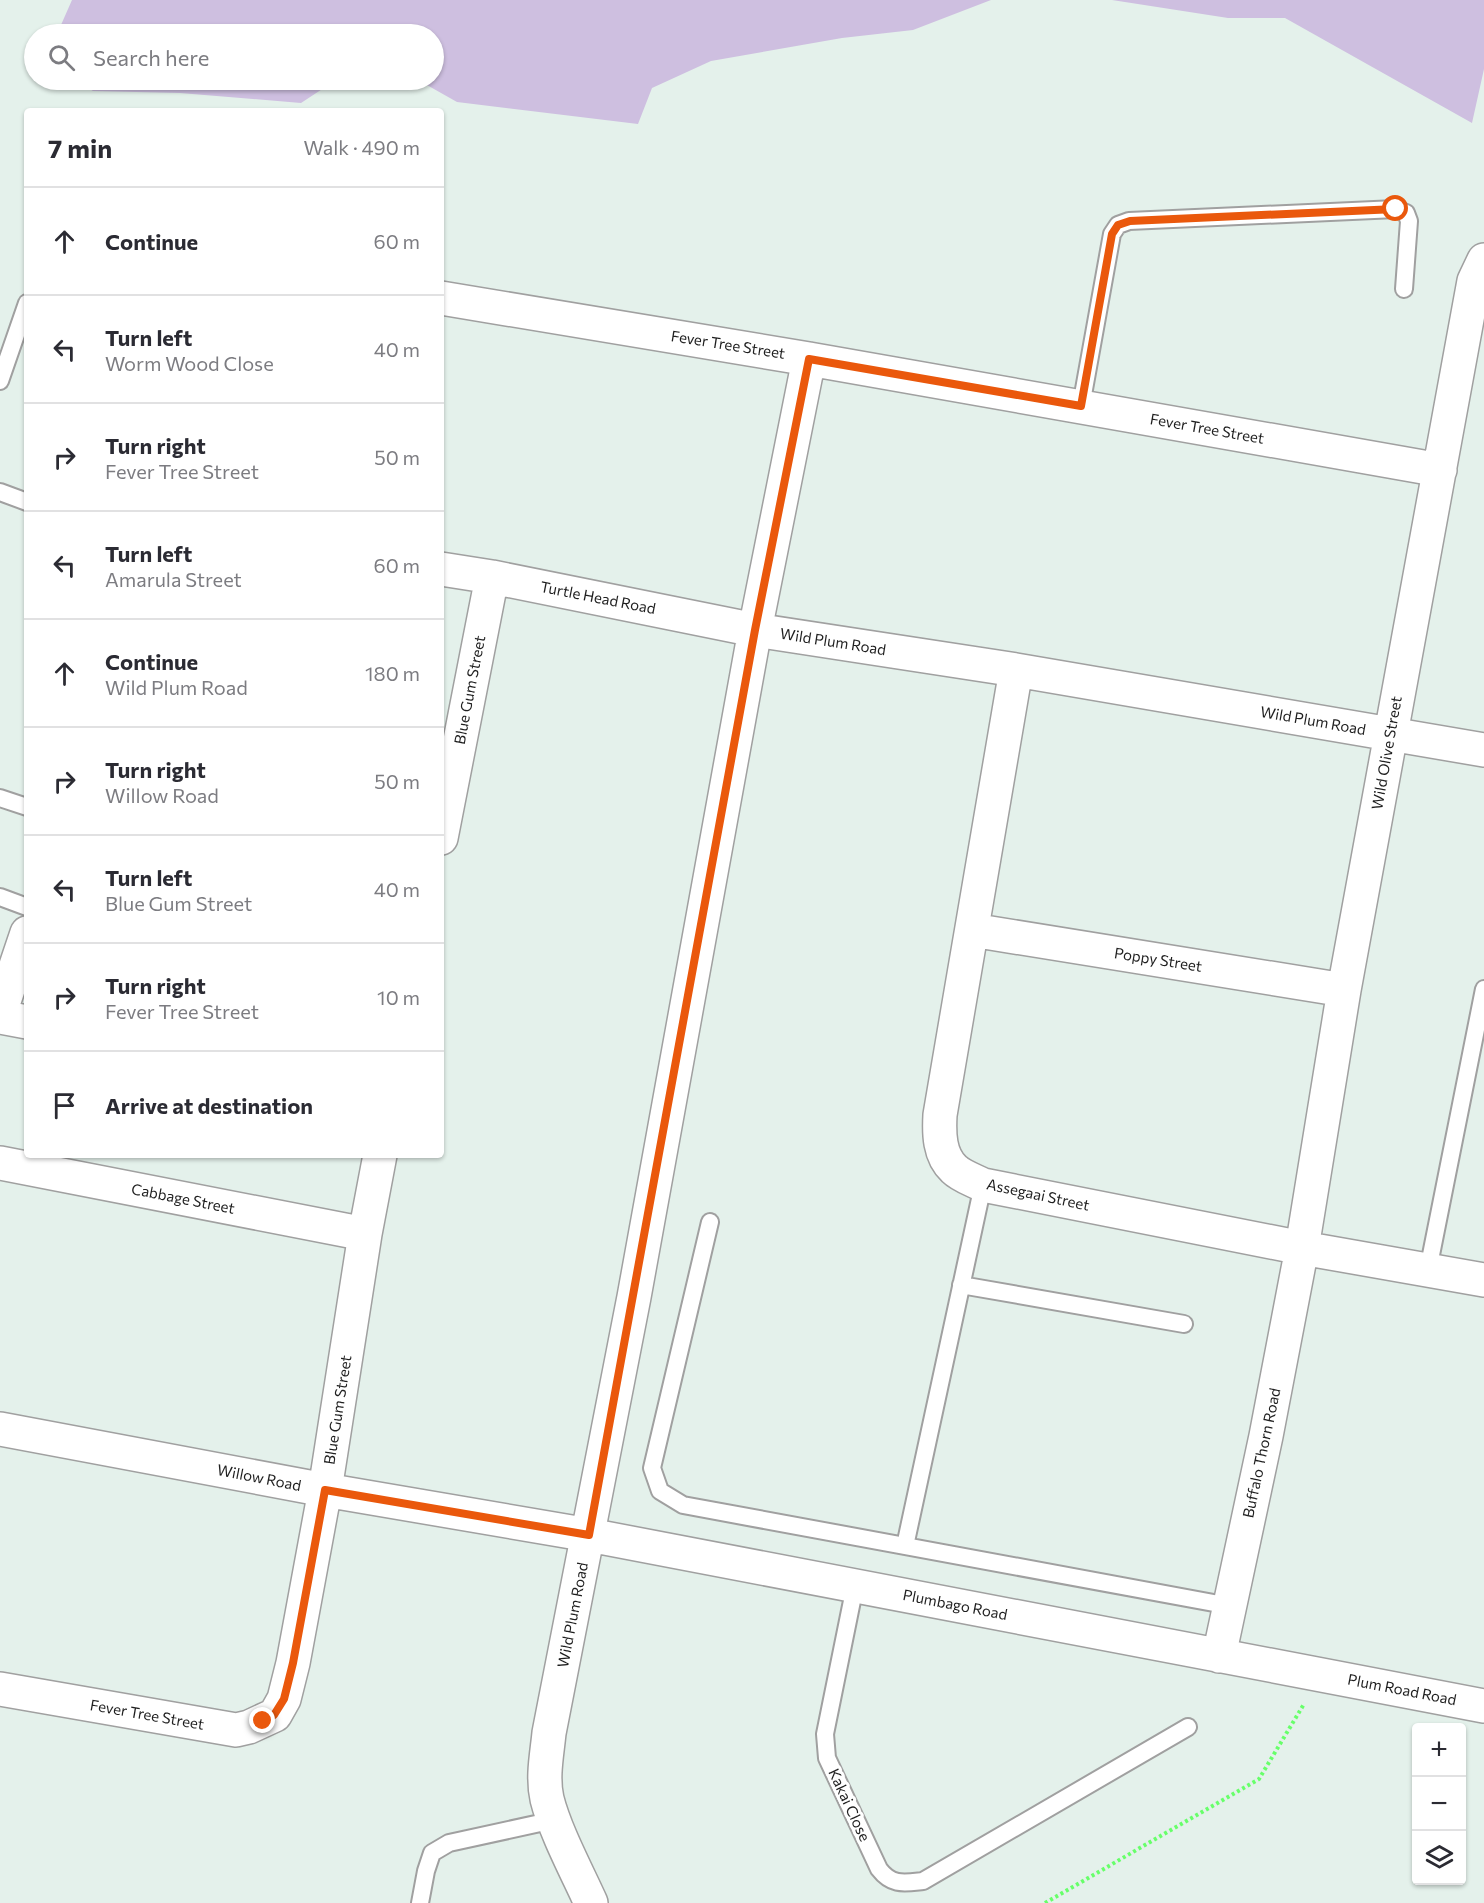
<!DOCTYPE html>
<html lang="en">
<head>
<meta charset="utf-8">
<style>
  :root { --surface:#fff; --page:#f7f7f7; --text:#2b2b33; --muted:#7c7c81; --line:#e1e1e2 }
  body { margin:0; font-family:Commissioner,sans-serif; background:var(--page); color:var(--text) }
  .controls { position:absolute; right:18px; bottom:18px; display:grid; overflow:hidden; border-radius:6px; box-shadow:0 2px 4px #0004 }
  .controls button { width:54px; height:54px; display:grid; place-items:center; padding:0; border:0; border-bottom:2px solid var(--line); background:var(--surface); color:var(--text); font:30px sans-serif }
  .stop { position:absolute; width:18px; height:18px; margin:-14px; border:4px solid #ea580c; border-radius:50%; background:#fff }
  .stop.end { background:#ea580c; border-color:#fff; box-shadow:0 2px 6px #0008 }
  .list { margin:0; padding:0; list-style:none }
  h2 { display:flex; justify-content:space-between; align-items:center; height:78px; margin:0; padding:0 24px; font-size:26px }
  h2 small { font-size:20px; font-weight:400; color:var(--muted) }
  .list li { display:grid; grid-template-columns:39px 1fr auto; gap:18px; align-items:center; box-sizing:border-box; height:108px; padding:0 24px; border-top:2px solid var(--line) }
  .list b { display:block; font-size:22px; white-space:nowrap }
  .list p { margin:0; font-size:20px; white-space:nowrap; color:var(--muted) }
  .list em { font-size:20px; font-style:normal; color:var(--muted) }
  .icon { flex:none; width:33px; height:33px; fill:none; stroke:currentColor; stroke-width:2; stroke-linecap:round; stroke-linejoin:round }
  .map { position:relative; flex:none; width:1484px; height:1903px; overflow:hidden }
  .search { position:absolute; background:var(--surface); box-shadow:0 2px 4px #0004; left:24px; top:24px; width:420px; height:66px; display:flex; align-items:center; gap:15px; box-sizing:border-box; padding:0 21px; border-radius:33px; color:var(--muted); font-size:22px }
  .panel { position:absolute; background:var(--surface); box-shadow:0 2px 4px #0004; left:24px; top:108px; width:420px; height:1050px; border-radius:6px }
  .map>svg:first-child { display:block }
  .wetland { fill:#cebfe0 }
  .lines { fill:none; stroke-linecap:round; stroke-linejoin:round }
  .service-casing { stroke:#a0a0a0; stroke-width:20 }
  .minor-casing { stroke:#a0a0a0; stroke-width:36 }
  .path { stroke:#67ff6a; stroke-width:4; stroke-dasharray:3 3; stroke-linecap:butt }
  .service { stroke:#fff; stroke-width:16 }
  .minor { stroke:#fff; stroke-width:33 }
  .route { stroke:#ea580c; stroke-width:8 }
  .labels { text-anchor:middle; stroke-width:6; stroke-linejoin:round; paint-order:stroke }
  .street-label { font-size:15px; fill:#1f1f1f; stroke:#fff }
</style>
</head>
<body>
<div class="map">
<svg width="1484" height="1903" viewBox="0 0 1484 1903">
  <rect width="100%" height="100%" fill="#e4f1eb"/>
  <path class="wetland" d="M72,0H991L913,30L842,38L711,61L652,88L638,124L457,102L418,80H434V34H57Z
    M1112,0H1484V69L1472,123L1285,18H1228Z
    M74,80H336L301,103L180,93L93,91Z"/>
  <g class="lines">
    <defs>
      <path id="service" d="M0,381L27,303
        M1081,406L1112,234L1118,225L1129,221L1396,209L1406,213L1409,221L1404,289
        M0,492L27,502
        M0,798L27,807
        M0,897L27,907
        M710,1222L652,1468L660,1491L683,1505L1230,1606
        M1428,1270L1484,989
        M961,1285L1184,1324
        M905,1546L983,1185
        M855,1586L825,1734L827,1758L879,1869C892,1886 904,1883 923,1881L1188,1727
        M420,1903L426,1871L432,1853L449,1843L554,1820"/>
      <path id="minor" d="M441,298L809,359L1440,470
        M441,569L492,577L755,630L1016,670L1484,750
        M1016,670L940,1115C939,1133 939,1155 954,1169C961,1176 973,1180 983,1185L1302,1248L1484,1280
        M441,838L492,577
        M972,930L1344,990
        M0,1013L27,933
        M0,1017L27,1022
        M0,1163L365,1234
        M0,1429L325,1490L589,1535L1484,1706
        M1219,1656L1266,1436L1302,1248L1344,990L1474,281L1484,260
        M0,1689L236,1730L249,1727L275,1715L284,1699L293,1663L325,1490L365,1234L380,1155
        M591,1903C577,1872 555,1831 547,1799C542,1777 547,1754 549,1733L634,1297L755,630L809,359"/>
    </defs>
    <use href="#service" class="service-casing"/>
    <use href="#minor" class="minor-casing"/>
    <path class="path" d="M1045,1903L1259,1779L1304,1704"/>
    <use href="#service" class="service"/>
    <use href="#minor" class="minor"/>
  </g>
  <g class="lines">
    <path class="route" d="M263,1721L274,1715L284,1699L293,1663L325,1490L589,1535L755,630L809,359L1081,406L1112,234L1118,225L1130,221L1396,209"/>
  </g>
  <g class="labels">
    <g class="street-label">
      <text transform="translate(728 345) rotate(9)" y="5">Fever Tree Street</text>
      <text transform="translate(1207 429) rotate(10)" y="5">Fever Tree Street</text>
      <text transform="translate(598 598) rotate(11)" y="5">Turtle Head Road</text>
      <text transform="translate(833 642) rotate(9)" y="5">Wild Plum Road</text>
      <text transform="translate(470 690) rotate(-79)" y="5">Blue Gum Street</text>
      <text transform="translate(1313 721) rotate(10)" y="5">Wild Plum Road</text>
      <text transform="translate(1387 753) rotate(-80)" y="5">Wild Olive Street</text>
      <text transform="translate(1158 960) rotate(9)" y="5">Poppy Street</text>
      <text transform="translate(1038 1195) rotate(12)" y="5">Assegaai Street</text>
      <text transform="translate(183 1199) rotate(11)" y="5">Cabbage Street</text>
      <text transform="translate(338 1410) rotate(-81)" y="5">Blue Gum Street</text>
      <text transform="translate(1262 1453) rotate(-78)" y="5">Buffalo Thorn Road</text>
      <text transform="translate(259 1478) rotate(11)" y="5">Willow Road</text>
      <text transform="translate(955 1605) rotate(11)" y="5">Plumbago Road</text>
      <text transform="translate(573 1615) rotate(-79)" y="5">Wild Plum Road</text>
      <text transform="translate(1402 1690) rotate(11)" y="5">Plum Road Road</text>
      <text transform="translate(147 1715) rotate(10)" y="5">Fever Tree Street</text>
      <text transform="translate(849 1805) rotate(65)" y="5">Kakai Close</text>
    </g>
  </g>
</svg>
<div class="controls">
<button>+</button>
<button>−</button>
<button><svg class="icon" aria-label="layers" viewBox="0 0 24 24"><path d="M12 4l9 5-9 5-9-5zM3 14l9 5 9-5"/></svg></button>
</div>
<div class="stop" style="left:1396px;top:209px"></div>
<div class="stop end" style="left:263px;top:1721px"></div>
<div class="search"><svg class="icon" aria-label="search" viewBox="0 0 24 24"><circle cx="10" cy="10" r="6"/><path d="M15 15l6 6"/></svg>Search here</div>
<section class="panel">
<h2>7 min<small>Walk · 490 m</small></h2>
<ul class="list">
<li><svg class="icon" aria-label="ahead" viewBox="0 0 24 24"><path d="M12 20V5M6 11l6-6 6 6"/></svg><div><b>Continue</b></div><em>60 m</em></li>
<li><svg class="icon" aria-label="left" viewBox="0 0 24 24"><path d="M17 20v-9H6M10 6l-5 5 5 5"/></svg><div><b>Turn left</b><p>Worm Wood Close</p></div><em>40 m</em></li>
<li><svg class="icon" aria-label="right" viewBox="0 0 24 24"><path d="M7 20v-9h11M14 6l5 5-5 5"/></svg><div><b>Turn right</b><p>Fever Tree Street</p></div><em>50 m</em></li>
<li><svg class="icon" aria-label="left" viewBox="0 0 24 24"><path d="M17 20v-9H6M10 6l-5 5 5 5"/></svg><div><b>Turn left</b><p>Amarula Street</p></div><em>60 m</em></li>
<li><svg class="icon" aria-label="ahead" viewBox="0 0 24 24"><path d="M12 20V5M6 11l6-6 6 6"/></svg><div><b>Continue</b><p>Wild Plum Road</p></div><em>180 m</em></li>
<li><svg class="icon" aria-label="right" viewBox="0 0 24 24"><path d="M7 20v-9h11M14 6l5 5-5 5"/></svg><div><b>Turn right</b><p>Willow Road</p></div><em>50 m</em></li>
<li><svg class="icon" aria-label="left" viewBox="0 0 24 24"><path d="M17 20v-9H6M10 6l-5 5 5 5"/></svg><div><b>Turn left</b><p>Blue Gum Street</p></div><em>40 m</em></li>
<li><svg class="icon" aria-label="right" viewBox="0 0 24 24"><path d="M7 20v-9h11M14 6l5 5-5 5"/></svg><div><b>Turn right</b><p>Fever Tree Street</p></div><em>10 m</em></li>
<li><svg class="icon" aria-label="arrive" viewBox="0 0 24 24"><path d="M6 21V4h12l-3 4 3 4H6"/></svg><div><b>Arrive at destination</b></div></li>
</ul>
</section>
</div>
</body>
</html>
